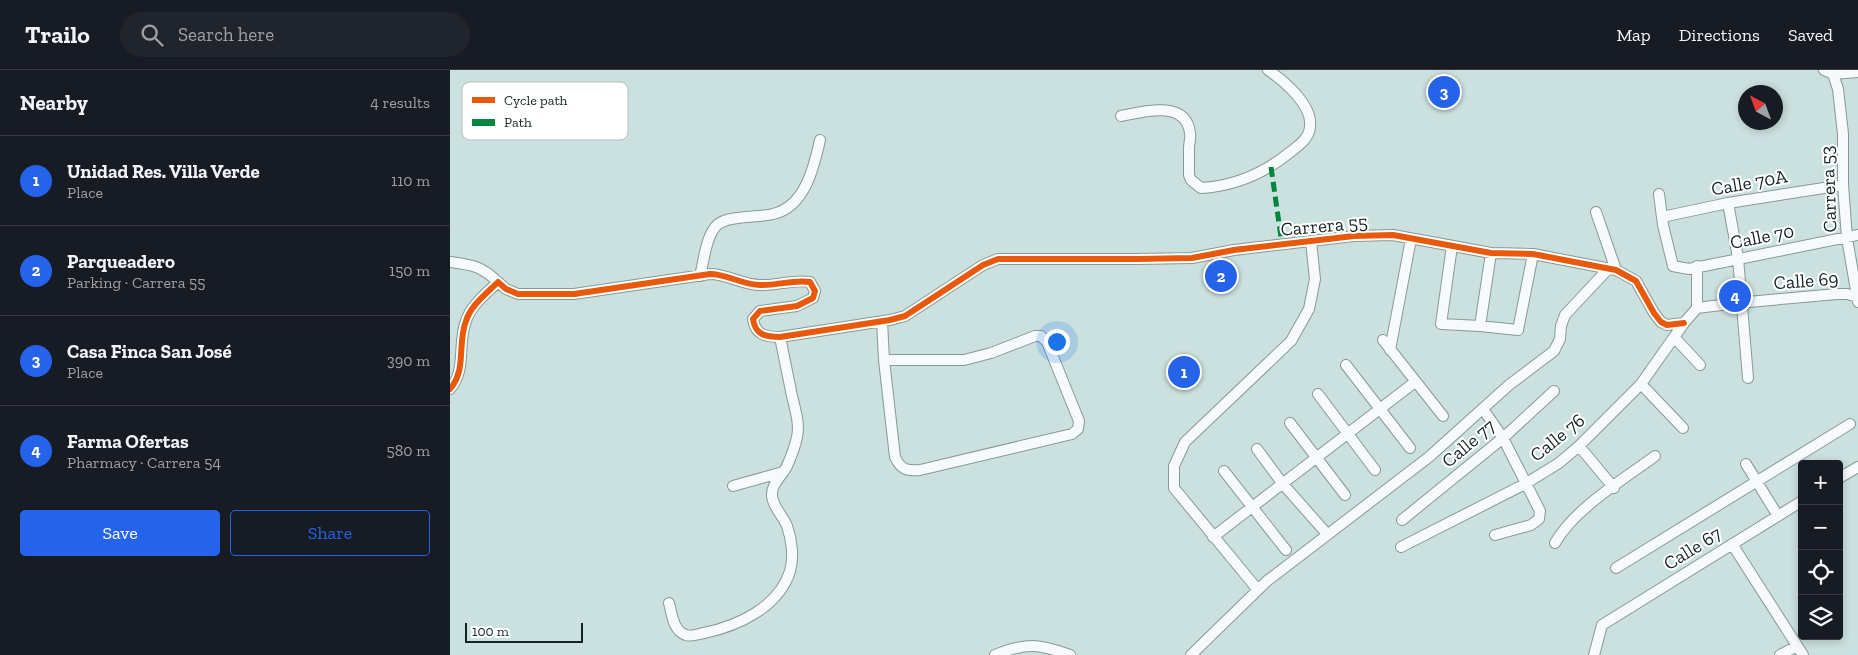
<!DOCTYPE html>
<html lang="en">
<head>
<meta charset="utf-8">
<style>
  :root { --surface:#171b24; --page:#20242c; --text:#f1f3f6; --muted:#9ea1a6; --line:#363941; --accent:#2563eb }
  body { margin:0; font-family:"Zilla Slab",serif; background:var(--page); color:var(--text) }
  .controls { position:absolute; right:15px; bottom:15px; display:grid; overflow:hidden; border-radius:5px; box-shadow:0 2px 8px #0003 }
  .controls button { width:45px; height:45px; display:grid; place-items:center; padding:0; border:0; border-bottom:1px solid var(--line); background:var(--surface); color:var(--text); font:25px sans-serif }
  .compass { position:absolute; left:1288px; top:15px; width:45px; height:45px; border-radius:50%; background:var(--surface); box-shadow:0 2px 8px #0003; rotate:319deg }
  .scale { position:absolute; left:15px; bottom:12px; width:118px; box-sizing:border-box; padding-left:5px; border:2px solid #152424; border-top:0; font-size:14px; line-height:18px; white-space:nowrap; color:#152424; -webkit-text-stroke:4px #fff; paint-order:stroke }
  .you { position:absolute; left:606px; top:271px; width:18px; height:18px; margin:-12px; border:4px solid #fff; border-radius:50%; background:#1a73e8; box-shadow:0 0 0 8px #1a73e833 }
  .badge { display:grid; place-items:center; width:32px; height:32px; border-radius:50%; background:var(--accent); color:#fff; font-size:16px; font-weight:700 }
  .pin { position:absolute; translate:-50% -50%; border:2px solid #fff; box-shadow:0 1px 5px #0006 }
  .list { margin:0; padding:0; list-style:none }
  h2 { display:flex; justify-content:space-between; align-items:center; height:65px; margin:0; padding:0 20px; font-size:21px }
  h2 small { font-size:16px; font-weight:400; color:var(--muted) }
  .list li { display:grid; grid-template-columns:32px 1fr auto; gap:15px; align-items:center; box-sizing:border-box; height:90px; padding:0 20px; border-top:1px solid var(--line) }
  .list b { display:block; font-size:19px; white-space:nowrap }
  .list p { margin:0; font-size:16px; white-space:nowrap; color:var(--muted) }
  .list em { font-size:16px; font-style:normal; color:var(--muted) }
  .actions { display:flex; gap:10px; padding:15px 20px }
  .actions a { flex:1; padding:11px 0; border:1px solid var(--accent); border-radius:5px; text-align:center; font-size:18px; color:var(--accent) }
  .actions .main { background:var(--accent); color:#fff }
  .icon { flex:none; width:28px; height:28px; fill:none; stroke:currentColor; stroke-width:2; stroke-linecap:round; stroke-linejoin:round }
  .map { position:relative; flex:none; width:1408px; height:585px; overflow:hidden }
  header { display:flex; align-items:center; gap:30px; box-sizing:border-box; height:70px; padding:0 25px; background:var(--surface); border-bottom:1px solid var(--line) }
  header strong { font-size:24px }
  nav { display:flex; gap:28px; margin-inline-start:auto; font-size:18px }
  .search { width:350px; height:45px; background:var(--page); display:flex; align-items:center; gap:12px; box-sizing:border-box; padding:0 18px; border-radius:28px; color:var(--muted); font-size:19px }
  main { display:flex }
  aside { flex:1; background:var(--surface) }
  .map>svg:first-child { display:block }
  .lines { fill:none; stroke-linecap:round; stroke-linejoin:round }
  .minor-casing { stroke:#889898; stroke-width:12 }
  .minor { stroke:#f7fafa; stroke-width:10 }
  .quiet { stroke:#00873e; stroke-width:5; stroke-dasharray:10 5; stroke-linecap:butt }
  .cycleway-casing { stroke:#fff; stroke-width:9 }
  .cycleway { stroke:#e8590c; stroke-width:6 }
  .labels { text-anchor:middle; stroke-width:4; stroke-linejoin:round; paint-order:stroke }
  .street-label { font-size:19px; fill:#152424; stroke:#fff }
  .key { fill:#fff; stroke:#b9bdbd; stroke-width:1 }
  .key-label { font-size:14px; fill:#152424 }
</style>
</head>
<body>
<header>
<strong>Trailo</strong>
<div class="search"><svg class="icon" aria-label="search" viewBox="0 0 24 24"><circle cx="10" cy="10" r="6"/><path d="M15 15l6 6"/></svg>Search here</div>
<nav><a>Map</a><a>Directions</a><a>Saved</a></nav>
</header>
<main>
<aside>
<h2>Nearby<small>4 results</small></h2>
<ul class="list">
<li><span class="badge">1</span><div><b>Unidad Res. Villa Verde</b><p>Place</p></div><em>110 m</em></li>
<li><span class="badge">2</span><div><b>Parqueadero</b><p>Parking · Carrera 55</p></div><em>150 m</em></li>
<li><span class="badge">3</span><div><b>Casa Finca San José</b><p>Place</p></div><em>390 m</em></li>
<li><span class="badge">4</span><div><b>Farma Ofertas</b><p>Pharmacy · Carrera 54</p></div><em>580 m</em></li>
</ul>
<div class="actions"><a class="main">Save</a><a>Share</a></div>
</aside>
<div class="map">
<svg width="1408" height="585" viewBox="0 0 1408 585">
  <rect width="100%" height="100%" fill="#cbe1df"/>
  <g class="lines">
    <defs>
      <path id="minor" d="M1374,0L1383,4L1408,2
        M1383,4L1388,19L1393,64V115L1397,168L1408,232
        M671,46C692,42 736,29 740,63C741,68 739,73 739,78C739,87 739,96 739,105L741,110L751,118C785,116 813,104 839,83C848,76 859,69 860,57C863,35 834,11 818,0
        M1209,124L1213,155L1223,196L1239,199L1408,165
        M1278,133L1288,188L1298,308
        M1146,142L1166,200
        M1212,147L1278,133L1393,115
        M1002,176L991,254L1030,256L1068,260L1083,184
        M0,192C23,195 31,196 48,212
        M1247,196V238
        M250,206C254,190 256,166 267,155C275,148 287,148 296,147C305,146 315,146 323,144C355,137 364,97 370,70
        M1247,238L1287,233L1387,224H1397L1408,227
        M432,251L434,290L445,387C451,400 457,401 470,400L622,364L628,359L629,351L597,272L591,266H585L541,283L514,290H434
        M1030,256L1041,183
        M1224,267L1250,295
        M933,270L993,346
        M940,280L961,169
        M896,295L960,378
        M1191,314L1233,358
        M0,319C17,300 7,274 16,251C21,235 36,224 48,212L56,219L68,224H124L260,204C277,204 293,215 310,215C327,216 344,209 360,212L365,221L363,228L347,236L310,241L303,249C305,265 316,267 330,267L440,250L455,246L533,195L548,189H687L742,188L784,180L904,166L943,165L1041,183L1083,184L1166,200L1186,211L1204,243L1211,252L1217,255L1234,253
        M868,324L925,400
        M1033,339L1053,368L1090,441L1089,449L1081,455L1045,465
        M840,353L895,425
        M1129,376L1164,418
        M807,379L832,413L877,464
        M1296,394L1328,446
        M774,401L836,480
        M1389,408L1408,397
        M283,416L333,402
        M952,450L1053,368L1104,321
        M763,467L965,312
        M1105,473C1125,438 1173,410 1205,386
        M1282,474L1353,585
        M951,477L1075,414L1109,393L1129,376L1191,314L1234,253L1247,238
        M1166,498L1400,354
        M808,520L724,418V396L735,372L841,271L859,239L865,209L861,171
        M219,533C222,544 223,561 236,565C241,567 249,564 254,563C288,556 329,537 340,501C344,488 342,470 337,456C333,446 323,437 322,426C321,414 332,406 337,396C341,387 345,377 347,367C350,354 345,339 342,326C338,306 334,286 330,267
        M545,585C577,572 589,574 620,585
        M741,585L817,511L979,387L1059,315L1104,281L1110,269L1111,256L1115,245L1159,198
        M1144,585L1152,555L1352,431
        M1330,585L1347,576"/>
    </defs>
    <use href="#minor" class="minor-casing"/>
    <use href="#minor" class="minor"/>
    <path class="quiet" d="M821,97L832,174"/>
    <defs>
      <path id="cycleway" d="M0,319C17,300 7,274 16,251C21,235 36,224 48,212L56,219L68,224H124L260,204C277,204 293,215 310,215C327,216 344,209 360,212L365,221L363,228L347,236L310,241L303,249C305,265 316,267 330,267L440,250L455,246L533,195L548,189H687L742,188L784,180L904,166L943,165L1041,183L1083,184L1166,200L1186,211L1204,243L1211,252L1217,255L1234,253"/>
    </defs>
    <use href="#cycleway" class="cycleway-casing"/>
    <use href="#cycleway" class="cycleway"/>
  </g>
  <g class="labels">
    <g class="street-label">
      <text transform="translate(1299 112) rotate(-10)" y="7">Calle 70A</text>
      <text transform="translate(1378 119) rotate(-92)" y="7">Carrera 53</text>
      <text transform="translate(874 155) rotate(-5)" y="7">Carrera 55</text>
      <text transform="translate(1312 166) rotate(-11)" y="7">Calle 70</text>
      <text transform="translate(1356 210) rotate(-4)" y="7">Calle 69</text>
      <text transform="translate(1107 367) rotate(-39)" y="7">Calle 76</text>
      <text transform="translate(1018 373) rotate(-40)" y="7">Calle 77</text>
      <text transform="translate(1242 478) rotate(-32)" y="7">Calle 67</text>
    </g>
  </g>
  <rect x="12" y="12" width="166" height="58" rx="8" class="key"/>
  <rect x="22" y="27" width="23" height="6" fill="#e8590c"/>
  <rect x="22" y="49" width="23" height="7" fill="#00873e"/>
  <g class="key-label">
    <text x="54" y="35">Cycle path</text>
    <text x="54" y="57">Path</text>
  </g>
</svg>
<div class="controls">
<button>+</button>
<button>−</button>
<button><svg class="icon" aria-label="locate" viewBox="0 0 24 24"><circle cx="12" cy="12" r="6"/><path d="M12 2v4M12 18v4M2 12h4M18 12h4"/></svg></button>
<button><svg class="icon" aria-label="layers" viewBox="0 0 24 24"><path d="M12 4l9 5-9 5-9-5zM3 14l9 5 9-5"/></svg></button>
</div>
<svg class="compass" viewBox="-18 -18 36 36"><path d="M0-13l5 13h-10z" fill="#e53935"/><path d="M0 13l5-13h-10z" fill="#9ea1a6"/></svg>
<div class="scale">100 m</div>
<div class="you"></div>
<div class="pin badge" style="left:734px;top:302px">1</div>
<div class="pin badge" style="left:771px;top:206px">2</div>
<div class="pin badge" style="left:994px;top:22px">3</div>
<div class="pin badge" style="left:1285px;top:226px">4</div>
</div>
</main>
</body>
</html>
